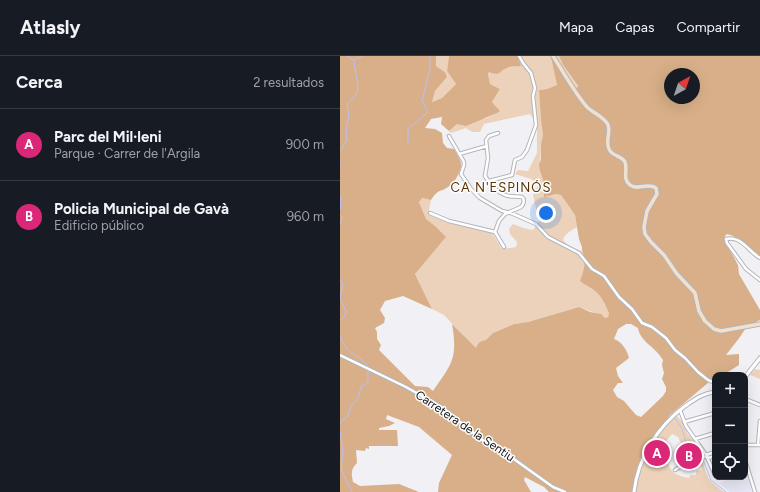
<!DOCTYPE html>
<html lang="es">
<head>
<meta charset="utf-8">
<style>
  :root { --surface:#171b24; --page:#242831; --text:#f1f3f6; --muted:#9ea1a6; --line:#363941; --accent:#db2777 }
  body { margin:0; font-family:Figtree,sans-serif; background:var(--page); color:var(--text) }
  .controls { position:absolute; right:12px; bottom:12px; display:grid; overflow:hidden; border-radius:8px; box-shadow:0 4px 16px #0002 }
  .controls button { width:36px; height:36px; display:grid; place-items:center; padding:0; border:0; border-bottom:1px solid var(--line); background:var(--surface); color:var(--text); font:20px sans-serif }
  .compass { position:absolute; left:324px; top:12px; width:36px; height:36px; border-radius:50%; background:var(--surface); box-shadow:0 4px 16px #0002; rotate:40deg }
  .you { position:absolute; left:206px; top:157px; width:14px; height:14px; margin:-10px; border:3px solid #fff; border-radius:50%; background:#1a73e8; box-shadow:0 0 0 6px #1a73e833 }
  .badge { display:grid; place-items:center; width:26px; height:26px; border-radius:50%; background:var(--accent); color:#fff; font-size:13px; font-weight:700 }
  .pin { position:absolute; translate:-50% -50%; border:2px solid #fff; box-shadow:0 1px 4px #0006 }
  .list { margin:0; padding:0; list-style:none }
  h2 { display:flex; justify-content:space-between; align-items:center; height:52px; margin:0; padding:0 16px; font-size:17px }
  h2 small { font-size:13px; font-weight:400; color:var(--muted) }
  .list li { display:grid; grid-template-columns:26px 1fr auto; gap:12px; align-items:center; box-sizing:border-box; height:72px; padding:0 16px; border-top:1px solid var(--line) }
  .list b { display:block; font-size:15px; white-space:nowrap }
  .list p { margin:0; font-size:13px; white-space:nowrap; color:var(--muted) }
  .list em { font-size:13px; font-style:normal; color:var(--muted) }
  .icon { flex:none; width:22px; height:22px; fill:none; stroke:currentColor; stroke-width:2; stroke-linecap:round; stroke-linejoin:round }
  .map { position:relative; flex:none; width:420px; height:436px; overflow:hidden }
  header { display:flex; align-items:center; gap:24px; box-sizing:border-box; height:56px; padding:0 20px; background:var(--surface); border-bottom:1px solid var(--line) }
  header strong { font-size:19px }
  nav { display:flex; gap:22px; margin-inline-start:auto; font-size:14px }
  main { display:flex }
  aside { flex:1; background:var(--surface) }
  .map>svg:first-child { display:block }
  .built { fill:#e6e7f4 }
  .green { fill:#ecd2ba }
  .forest { fill:#d8af88; fill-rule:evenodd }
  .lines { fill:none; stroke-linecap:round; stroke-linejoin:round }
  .stream { stroke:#bcc0f2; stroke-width:1 }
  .minor-casing { stroke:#b4b5ba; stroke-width:4.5 }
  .tertiary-casing { stroke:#b4b5ba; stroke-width:5 }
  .secondary-casing { stroke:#b4b5ba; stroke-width:5.5 }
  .minor { stroke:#fff; stroke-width:2.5 }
  .tertiary { stroke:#fff; stroke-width:3 }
  .secondary { stroke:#f3e0cc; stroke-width:3.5 }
  .labels { text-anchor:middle; stroke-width:3; stroke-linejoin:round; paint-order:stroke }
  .street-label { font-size:12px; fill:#131315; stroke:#fefeff }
  .neighbourhood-label { font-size:13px; letter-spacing:1px; fill:#5a3301; stroke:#fefeff }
</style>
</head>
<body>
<header>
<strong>Atlasly</strong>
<nav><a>Mapa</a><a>Capas</a><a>Compartir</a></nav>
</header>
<main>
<aside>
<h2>Cerca<small>2 resultados</small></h2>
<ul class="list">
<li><span class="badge">A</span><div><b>Parc del Mil·leni</b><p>Parque · Carrer de l'Argila</p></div><em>900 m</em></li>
<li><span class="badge">B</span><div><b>Policia Municipal de Gavà</b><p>Edificio público</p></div><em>960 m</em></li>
</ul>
</aside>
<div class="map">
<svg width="420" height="436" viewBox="0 0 420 436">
  <rect width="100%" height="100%" fill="#f0f0f5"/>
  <path class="built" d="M407,418L412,436H390L379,427L399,421H405V419Z"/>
  <path class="green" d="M96,0H109L107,15L116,28L102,42L91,46L95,35L107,21L105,16L96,10Z
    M178,0H219L223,9L238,31L234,36L223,16L212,2L217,29L207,33L199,34L201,65L203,79L201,88L200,115L203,124L204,140L216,138L221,139L235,159L237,171C232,174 224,178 223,184L230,191L243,196C247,206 244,215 241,225C245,229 250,231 255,234C262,240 265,250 269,257L268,261L265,262L263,260L239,251L188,266L174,268L153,277L149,282L136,293L104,259L92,253L75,218L105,182L86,163L79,146L82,142L91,144L89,154L91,160L109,167L152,177L162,193L176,191L177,186L170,178L169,173L173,168L183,172L193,174L199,165L193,139L199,128L191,123L175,118L178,114L188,115L197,97V68L190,58L144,68L140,76H132L126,72L111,77L109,75L117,68L147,62L160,55L152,46L160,33L150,28L148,18L149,16L156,18L166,12L181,10Z
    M415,313L420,314V323L410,319Z
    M337,360L342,365L348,378L363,399L359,401L341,387L338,381L332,378L323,389C330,408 325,418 349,422L350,419H356V415L362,414L360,404L362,403C364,409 365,414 367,419C369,426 379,432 384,436H295C302,406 313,381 337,360Z"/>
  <path class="forest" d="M0,0H96V10L105,16L107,21L95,35L92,46L102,42L116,28L107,15L109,0H178L181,10C177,11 171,10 167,12C158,15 162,21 149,16L148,18L150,28L160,33L152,46L160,55L157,57L126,70L117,68L109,75L101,68L102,61L91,63L85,72L95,73L102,77L103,87L107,92L114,93C116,97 120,102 121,107C122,114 115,127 108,131C99,137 99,132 91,144L82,142L79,146L86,163L96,171L106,181L75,218L92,253L63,240L45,245L40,254L45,262L44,267L35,272L37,276V283L41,289L39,294L75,330L88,331L93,335C112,308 118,302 112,268L136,292C138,287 140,285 146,284L153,277L174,268L188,266L239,251L250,256L261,258L265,262L268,261L269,257C265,249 262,240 254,234C250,231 245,229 240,225C245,212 246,206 242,194V191L239,183L235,159L221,139L216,138L204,141L203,124L200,115L199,108L201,104V88L203,79L201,65L199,34L207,33L217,29L211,1L223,16L234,36L238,30L223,9L219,0H420V201C408,194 402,181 387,178L385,180L384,183L398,209L399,218L420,254V264L407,270L400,281L386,299L399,298V309L383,319H375V321L330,359L318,376L312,381L302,400L297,412L292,436H209L204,431L185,421L184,424L191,436H98L99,427L112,399L79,371L47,359L46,363L55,367L49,370L39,372V374H57L58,390H29V393L26,392L25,395L16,394L17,407C11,413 11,417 13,426L20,430L59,428L79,436H0ZM330,18H354V42H330ZM286,268H291L298,272C300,286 316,291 323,304L322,309L324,317L322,323L326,331V335L323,340L301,361L296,359L284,345L277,341L273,334L278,327H283L278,320L276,312L289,302C287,294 282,286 274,283L278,273Z"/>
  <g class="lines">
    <path class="stream" d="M15,3L22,0
      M68,87V73L88,56L82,45L90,13V0
      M0,95L7,84L6,75L9,59L7,49C10,45 15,41 17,36C20,29 14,13 14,4L7,0
      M0,104V109
      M0,140L1,141L0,154
      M0,159L2,161L0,169
      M0,224L3,228L0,242L6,256L4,261L0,264
      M0,280C6,299 19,298 28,310
      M329,354L332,358
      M335,362L342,373L346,386L362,401
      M0,369L1,365L8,360L11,350L18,342L21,331L28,326V315
      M0,375L3,396L1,413L12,436
      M363,404L371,424L386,436"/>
    <defs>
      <path id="minor" d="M109,80L124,106V109L121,118L131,133L140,142L162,155L171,157L196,168L208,181L239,197L252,213L264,220L279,241L292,253L302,267L312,271L326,282L335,294L345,302L358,316L368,324L375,327
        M119,98L147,90
        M149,125L172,119L175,104L182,101L187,94L196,69L193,40L195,32L191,17L183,7L179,0
        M90,157L109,165L155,176L164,191
        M155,176L159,165L165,158L181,151C184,148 185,143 182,141C178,140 173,141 169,140C158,138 150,128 145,120L148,102L146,84L149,80L158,77
        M420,202C409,196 401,179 386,183L387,187L406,213L420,224
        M0,299L66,331L103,352L146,387L171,401L213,431L225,436
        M405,343L420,349
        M340,354L346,370L366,399L375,419
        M344,366L375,357
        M355,383L375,377
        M405,389H420
        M418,389L420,365
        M366,399L375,396
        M368,402L375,400
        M405,404L415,436
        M335,414L343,409L367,400"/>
      <path id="tertiary" d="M405,321L420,302
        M294,436C298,402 317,371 345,350C354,344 363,337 375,336"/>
      <path id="secondary" d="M213,0C224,17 234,36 247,51C253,57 265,61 268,69C271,77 265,85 269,93C272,101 282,99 285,106C288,114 282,123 290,129C297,135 308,126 316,132L317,138L307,155L304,171L305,178L311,186L324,199L337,218L355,237L359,255L365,265L374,273L381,275L420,268"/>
    </defs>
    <use href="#minor" class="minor-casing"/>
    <use href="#tertiary" class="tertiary-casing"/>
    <use href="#secondary" class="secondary-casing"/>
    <use href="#minor" class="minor"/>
    <use href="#tertiary" class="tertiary"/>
    <use href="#secondary" class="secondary"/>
  </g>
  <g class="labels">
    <g class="street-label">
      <text transform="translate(125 370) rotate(34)" y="4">Carretera de la Sentiu</text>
    </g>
    <g class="neighbourhood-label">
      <text x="161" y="136">CA N'ESPINÓS</text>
    </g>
  </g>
</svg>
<div class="controls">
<button>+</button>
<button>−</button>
<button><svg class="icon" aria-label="locate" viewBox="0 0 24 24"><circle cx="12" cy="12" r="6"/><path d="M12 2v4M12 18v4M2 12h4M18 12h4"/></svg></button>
</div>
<svg class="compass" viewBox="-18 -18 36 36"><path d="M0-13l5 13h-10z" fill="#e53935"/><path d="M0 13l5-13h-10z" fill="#9ea1a6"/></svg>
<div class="you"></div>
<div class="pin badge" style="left:317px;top:397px">A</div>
<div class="pin badge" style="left:349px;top:400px">B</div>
</div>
</main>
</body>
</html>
